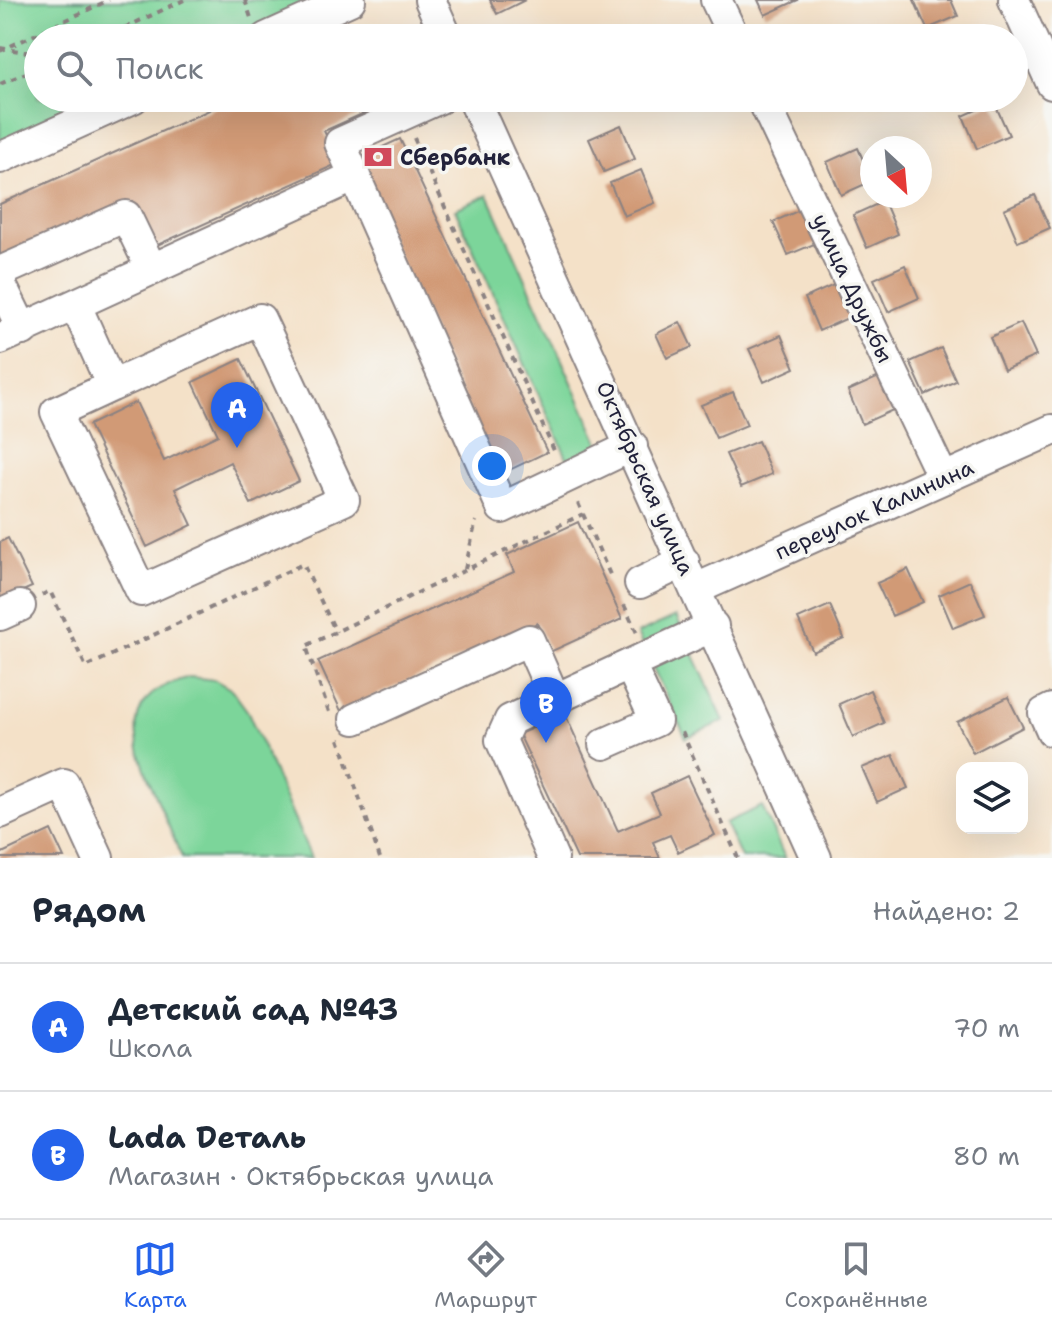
<!DOCTYPE html>
<html lang="ru">
<head>
<meta charset="utf-8">
<style>
  :root { --surface:#fff; --page:#f2f2f3; --text:#1f2937; --muted:#747a83; --line:#e0e1e3; --accent:#2563eb }
  body { margin:0; font-family:"Shantell Sans",sans-serif; background:var(--page); color:var(--text) }
  .controls { position:absolute; right:24px; bottom:24px; display:grid; overflow:hidden; border-radius:16px; box-shadow:0 8px 32px #0002 }
  .controls button { width:72px; height:72px; display:grid; place-items:center; padding:0; border:0; border-bottom:2px solid var(--line); background:var(--surface); color:var(--text); font:40px sans-serif }
  .compass { position:absolute; left:860px; top:136px; width:72px; height:72px; border-radius:50%; background:var(--surface); box-shadow:0 8px 32px #0002; rotate:154deg }
  .you { position:absolute; left:492px; top:466px; width:28px; height:28px; margin:-20px; border:6px solid #fff; border-radius:50%; background:#1a73e8; box-shadow:0 0 0 12px #1a73e833 }
  .badge { display:grid; place-items:center; width:52px; height:52px; border-radius:50%; background:var(--accent); color:#fff; font-size:26px; font-weight:700 }
  .pin { position:absolute; translate:-50% -66px; filter:drop-shadow(0 2px 4px #0008) }
  .pin::after { content:''; position:absolute; top:42px; width:28px; height:24px; background:inherit; clip-path:polygon(0 0,100% 0,50% 100%) }
  .list { margin:0; padding:0; list-style:none }
  h2 { display:flex; justify-content:space-between; align-items:center; height:104px; margin:0; padding:0 32px; font-size:34px }
  h2 small { font-size:26px; font-weight:400; color:var(--muted) }
  .list li { display:grid; grid-template-columns:52px 1fr auto; gap:24px; align-items:center; box-sizing:border-box; height:128px; padding:0 32px; border-top:2px solid var(--line) }
  .list b { display:block; font-size:30px; white-space:nowrap }
  .list p { margin:0; font-size:26px; white-space:nowrap; color:var(--muted) }
  .list em { font-size:26px; font-style:normal; color:var(--muted) }
  .icon { flex:none; width:44px; height:44px; fill:none; stroke:currentColor; stroke-width:2; stroke-linecap:round; stroke-linejoin:round }
  .map { position:relative; flex:none; width:1052px; height:858px; overflow:hidden }
  .search { position:absolute; background:var(--surface); box-shadow:0 8px 32px #0002; left:24px; right:24px; top:24px; height:88px; display:flex; align-items:center; gap:20px; box-sizing:border-box; padding:0 28px; border-radius:44px; color:var(--muted); font-size:30px }
  .sheet { height:360px; background:var(--surface) }
  nav { display:flex; justify-content:space-around; align-items:center; box-sizing:border-box; height:112px; border-top:2px solid var(--line); background:var(--surface); font-size:22px; color:var(--muted) }
  nav a { display:grid; justify-items:center; gap:4px }
  nav .on { color:var(--accent) }
  .map>svg:first-child { display:block }
  .green { fill:#7cd59a; stroke:#4f7c6a; stroke-width:2 }
  .building { fill:#d19a76 }
  .lines { fill:none; stroke-linecap:round; stroke-linejoin:round }
  .minor-casing { stroke:#8b8282; stroke-width:34 }
  .path { stroke:#8b8282; stroke-width:4; stroke-dasharray:6 6; stroke-linecap:butt }
  .minor { stroke:#fff; stroke-width:30 }
  .labels { text-anchor:middle; stroke-width:7; stroke-linejoin:round; paint-order:stroke }
  .poi-label { font-size:22px; font-weight:bold; fill:#22223b; stroke:#f6f6f2; text-anchor:start }
  .street-label { font-size:22px; fill:#22223b; stroke:#f6f6f2 }
</style>
</head>
<body>
<div class="map">
<svg width="1052" height="858" viewBox="0 0 1052 858">
  <rect width="100%" height="100%" fill="#f6f6f2"/>
  <filter id="ink" filterUnits="userSpaceOnUse"><feTurbulence type="fractalNoise" baseFrequency=".0125" numOctaves="2"/><feDisplacementMap in="SourceGraphic" scale="16" xChannelSelector="R" yChannelSelector="G"/><feConvolveMatrix kernelMatrix="1 2 1 2 8 2 1 2 1" color-interpolation-filters="sRGB"/></filter>
  <filter id="wash" filterUnits="userSpaceOnUse"><feTurbulence type="fractalNoise" baseFrequency=".006" numOctaves="4" result="noise"/><feDisplacementMap in="SourceGraphic" scale="32" xChannelSelector="R" yChannelSelector="G"/><feGaussianBlur stdDeviation="1.8" result="paint"/><feColorMatrix in="noise" values="0 0 0 0 0 0 0 0 0 0 0 0 0 0 0 0 0 1.4 0 .05"/><feComposite in="paint" operator="in"/></filter>
  <g filter="url(#wash)">
    <rect width="100%" height="100%" fill="#f4e1c8"/>
    <path class="green" d="M0,0H320L236,38H38V98H103L0,145Z
      M488,195L604,454L572,469L455,209Z
      M676,616L724,721L686,738L637,634Z
      M190,677L215,680L232,690L248,712L311,858H182C173,837 164,815 155,794C132,741 118,694 190,677Z
      M762,806L785,858H741L725,823Z"/>
    <g id="blocks">
      <path class="building" d="M490,0H525L497,14Z
        M758,0H798L765,15Z
        M914,0H951L958,16L927,29Z
        M236,98H388L389,102L324,131L339,163L153,247L132,201L0,260V204Z
        M572,98H602L577,109Z
        M994,102L1009,135L977,149L963,116Z
        M621,125L635,159L604,172L589,139Z
        M400,139L547,452L499,475L354,160Z
        M858,148L872,181L841,195L827,162Z
        M641,170L655,203L624,216L610,183Z
        M1035,195L1050,228L1018,242L1004,209Z
        M884,201L898,234L867,248L853,215Z
        M804,208L819,242L788,255L773,222Z
        M905,265L919,298L888,312L874,279Z
        M836,284L850,317L819,331L805,298Z
        M680,322L692,347L667,358L656,334Z
        M1021,323L1036,356L1004,370L990,337Z
        M781,335L795,368L764,382L749,349Z
        M941,348L956,381L925,395L910,362Z
        M241,359L299,481L251,504L230,462L175,489L192,525L147,547L89,425L136,402L164,461L218,435L193,382Z
        M879,377L893,410L862,424L848,391Z
        M733,392L747,425L716,438L701,405Z
        M758,441L772,474L741,487L726,454Z
        M578,522L622,619L550,652L537,623L341,711L318,661L514,572L507,555Z
        M8,538L32,587L0,601V542Z
        M908,569L923,602L892,616L877,583Z
        M970,581L985,615L953,628L939,595Z
        M830,605L844,638L813,652L798,619Z
        M870,690L884,723L853,737L839,704Z
        M1008,697L1023,727L973,753L957,722Z
        M565,714L618,831L660,813L651,793L687,776L715,835L678,852L670,835L653,842L660,858H577L519,734Z
        M893,755L908,788L877,802L862,768Z
        M51,830L64,858H0V854Z"/>
    </g>
  </g>
  <g filter="url(#ink)">
    <use href="#blocks" fill-opacity="0" stroke="#8b8282" stroke-width="2"/>
    <g class="lines">
      <defs>
        <path id="minor" d="M430,0L447,38
          M716,0L734,38
          M1014,0L1052,84
          M266,38L350,0
          M440,98L340,143L502,508L632,446
          M473,98L816,858
          M762,98L943,478
          M0,158L133,98
          M0,272L126,216L152,270
          M0,283L23,330
          M76,306L112,386L260,319L344,500L141,591L56,412L112,386
          M0,339L355,176
          M640,583L684,562
          M696,589L1052,430
          M0,615L20,606
          M1052,709L1044,713L1052,731
          M355,719L529,640L555,699
          M604,744L656,721L630,665
          M0,813L64,784L98,858
          M553,858L501,740L510,720L713,626"/>
      </defs>
      <use href="#minor" class="minor-casing"/>
      <path class="path" d="M245,0L251,18
        M362,22L369,38
        M103,38L184,0
        M0,48L38,54
        M0,51L109,0
        M0,84L38,68
        M414,138L556,455
        M578,503L612,579
        M465,569L476,521
        M42,595L50,591L86,667L303,564L336,632
        M624,605L637,633
        M329,712L306,646L583,514
        M682,732L738,858
        M339,739L380,858"/>
      <use href="#minor" class="minor"/>
    </g>
  </g>
  <defs>
    <symbol id="bank-bare" viewBox="-9 -9 18 18"><path d="M-6-4H6V4H-6ZM0-2.3a2.3 2.3 0 1 0 0 4.6a2.3 2.3 0 1 0 0-4.6Z" fill="#d1495b" stroke="#f6f6f2" stroke-width="2.5" paint-order="stroke"/></symbol>
  </defs>
  <g fill-rule="evenodd">
    <use href="#bank-bare" x="358" y="137" width="40" height="40"/>
  </g>
  <g class="labels">
    <g class="poi-label">
      <text x="400" y="165">Сбербанк</text>
    </g>
    <g class="street-label">
      <text transform="translate(853 288) rotate(65)" y="8">улица Дружбы</text>
      <text transform="translate(646 478) rotate(66)" y="8">Октябрьская улица</text>
      <text transform="translate(874 509) rotate(-24)" y="8">переулок Калинина</text>
    </g>
  </g>
</svg>
<div class="controls">
<button><svg class="icon" aria-label="layers" viewBox="0 0 24 24"><path d="M12 4l9 5-9 5-9-5zM3 14l9 5 9-5"/></svg></button>
</div>
<svg class="compass" viewBox="-18 -18 36 36"><path d="M0-13l5 13h-10z" fill="#e53935"/><path d="M0 13l5-13h-10z" fill="#747a83"/></svg>
<div class="you"></div>
<div class="pin badge" style="left:237px;top:448px">A</div>
<div class="pin badge" style="left:546px;top:743px">B</div>
<div class="search"><svg class="icon" aria-label="search" viewBox="0 0 24 24"><circle cx="10" cy="10" r="6"/><path d="M15 15l6 6"/></svg>Поиск</div>
</div>
<section class="sheet">
<h2>Рядом<small>Найдено: 2</small></h2>
<ul class="list">
<li><span class="badge">A</span><div><b>Детский сад №43</b><p>Школа</p></div><em>70 m</em></li>
<li><span class="badge">B</span><div><b>Lada Dеталь</b><p>Магазин · Октябрьская улица</p></div><em>80 m</em></li>
</ul>
</section>
<nav>
<a class="on"><svg class="icon" aria-label="map" viewBox="0 0 24 24"><path d="M3 6l6-2 6 2 6-2v14l-6 2-6-2-6 2zM9 4v14M15 6v14"/></svg>Карта</a>
<a><svg class="icon" aria-label="directions" viewBox="0 0 24 24"><path d="M12 3l9 9-9 9-9-9zM9 14v-3h6M13 9l2 2-2 2"/></svg>Маршрут</a>
<a><svg class="icon" aria-label="saved" viewBox="0 0 24 24"><path d="M7 4h10v16l-5-4-5 4z"/></svg>Сохранённые</a>
</nav>
</body>
</html>
